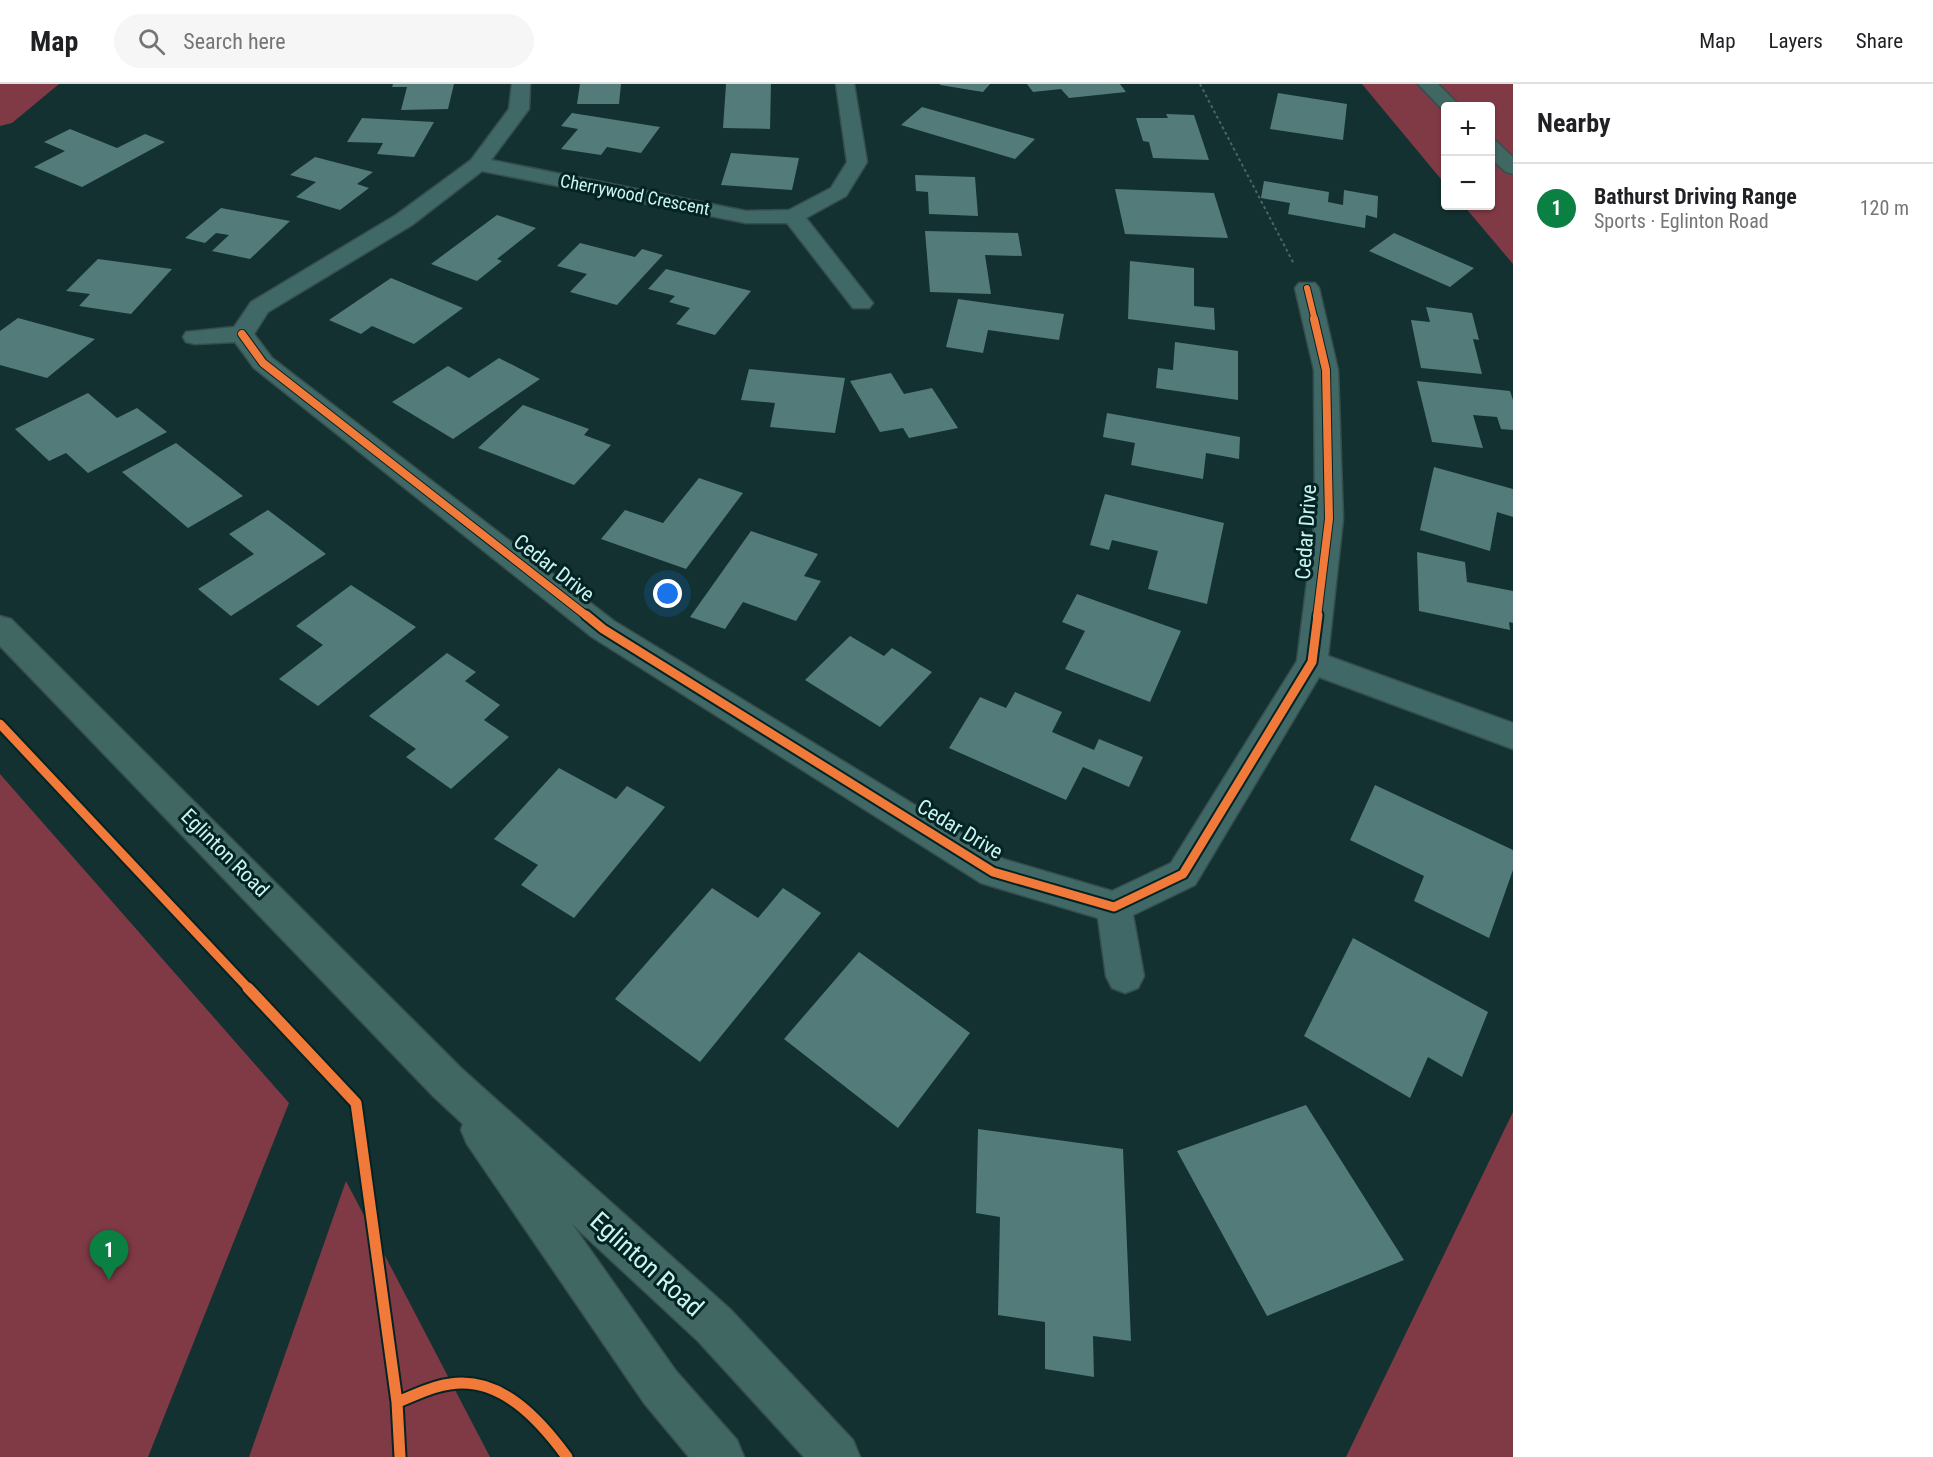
<!DOCTYPE html>
<html lang="en">
<head>
<meta charset="utf-8">
<style>
  :root { --surface:#fff; --page:#f6f6f6; --text:#202124; --muted:#757577; --line:#e0e0e0; --accent:#0b8043 }
  body { margin:0; font-family:"Roboto Condensed",sans-serif; background:var(--page); color:var(--text) }
  .controls { position:absolute; right:18px; top:18px; display:grid; overflow:hidden; border-radius:6px; box-shadow:0 2px 4px #0004 }
  .controls button { width:54px; height:54px; display:grid; place-items:center; padding:0; border:0; border-bottom:2px solid var(--line); background:var(--surface); color:var(--text); font:30px sans-serif }
  .you { position:absolute; left:668px; top:510px; width:21px; height:21px; margin:-15px; border:4px solid #fff; border-radius:50%; background:#1a73e8; box-shadow:0 0 0 9px #1a73e833 }
  .badge { display:grid; place-items:center; width:39px; height:39px; border-radius:50%; background:var(--accent); color:#fff; font-size:20px; font-weight:700 }
  .pin { position:absolute; translate:-50% -50px; filter:drop-shadow(0 2px 3px #0008) }
  .pin::after { content:''; position:absolute; top:32px; width:21px; height:18px; background:inherit; clip-path:polygon(0 0,100% 0,50% 100%) }
  .list { margin:0; padding:0; list-style:none }
  h2 { display:flex; justify-content:space-between; align-items:center; height:78px; margin:0; padding:0 24px; font-size:26px }
  h2 small { font-size:20px; font-weight:400; color:var(--muted) }
  .list li { display:grid; grid-template-columns:39px 1fr auto; gap:18px; align-items:center; box-sizing:border-box; height:90px; padding:0 24px; border-top:2px solid var(--line) }
  .list b { display:block; font-size:22px; white-space:nowrap }
  .list p { margin:0; font-size:20px; white-space:nowrap; color:var(--muted) }
  .list em { font-size:20px; font-style:normal; color:var(--muted) }
  .icon { flex:none; width:33px; height:33px; fill:none; stroke:currentColor; stroke-width:2; stroke-linecap:round; stroke-linejoin:round }
  .map { position:relative; flex:none; width:1513px; height:1373px; overflow:hidden }
  header { display:flex; align-items:center; gap:36px; box-sizing:border-box; height:84px; padding:0 30px; background:var(--surface); border-bottom:2px solid var(--line) }
  header strong { font-size:28px }
  nav { display:flex; gap:33px; margin-inline-start:auto; font-size:21px }
  .search { width:420px; height:54px; background:var(--page); display:flex; align-items:center; gap:15px; box-sizing:border-box; padding:0 21px; border-radius:33px; color:var(--muted); font-size:22px }
  main { display:flex }
  aside { flex:1; background:var(--surface) }
  .map>svg:first-child { display:block }
  .green { fill:#803a46 }
  .building { fill:#527b7a }
  .lines { fill:none; stroke-linecap:round; stroke-linejoin:round }
  .street-casing { stroke:#354e4c; stroke-width:3 }
  .secondary-casing { stroke:#354e4c; stroke-width:3 }
  .path { stroke:#466766; stroke-width:2; stroke-dasharray:3 3; stroke-linecap:butt }
  .street { fill:#3f6867; fill-rule:evenodd }
  .secondary { fill:#416763; fill-rule:evenodd }
  .cycleway-far3-casing { stroke:#042322; stroke-width:8 }
  .cycleway-far2-casing { stroke:#042322; stroke-width:10 }
  .cycleway-far1-casing { stroke:#042322; stroke-width:13 }
  .cycleway-casing { stroke:#042322; stroke-width:15 }
  .cycleway-far3 { stroke:#f17a3a; stroke-width:6 }
  .cycleway-far2 { stroke:#f17a3a; stroke-width:8 }
  .cycleway-far1 { stroke:#f17a3a; stroke-width:9 }
  .cycleway { stroke:#f17a3a; stroke-width:11 }
  .labels { text-anchor:middle; stroke-width:6; stroke-linejoin:round; paint-order:stroke }
  .far-street-label { font-size:18px; fill:#c9f5f2; stroke:#042322 }
  .street-label { font-size:21px; fill:#c9f5f2; stroke:#042322 }
  .near-street-label { font-size:26px; fill:#c9f5f2; stroke:#042322 }
</style>
</head>
<body>
<header>
<strong>Map</strong>
<div class="search"><svg class="icon" aria-label="search" viewBox="0 0 24 24"><circle cx="10" cy="10" r="6"/><path d="M15 15l6 6"/></svg>Search here</div>
<nav><a>Map</a><a>Layers</a><a>Share</a></nav>
</header>
<main>
<div class="map">
<svg width="1513" height="1373" viewBox="0 0 1513 1373">
  <rect width="100%" height="100%" fill="#133130"/>
  <path class="green" d="M0,0H59L12,39L0,42Z
    M1362,0H1513V180L1464,122H1490V22H1446L1445,100Z
    M0,690L289,1019L148,1373H0Z
    M1513,1028V1373H1345H1346Z
    M346,1097L490,1373H249Z"/>
  <path class="building" d="M393,0H454L448,25L401,26L407,3H392Z
    M580,0H621L619,20H577Z
    M726,0H771L770,45L723,44Z
    M990,0L983,8L940,1V0Z
    M1027,0H1120L1126,8L1069,14L1061,5L1033,8Z
    M1278,9L1347,20L1343,56L1270,45Z
    M922,23L1035,55L1015,75L901,41Z
    M572,29L660,43L641,69L607,63L601,71L561,65L578,45L561,42Z
    M1166,30L1194,31L1209,76L1153,74L1149,58L1143,57L1136,34H1168Z
    M362,34L434,38L414,73L377,70L383,59L347,58Z
    M70,45L117,64L145,50L165,58L82,103L34,83L65,67L44,58Z
    M731,69L799,74L792,106L721,101Z
    M315,73L373,88L357,100L369,104L340,126L296,113L316,98L290,91Z
    M915,91L975,93L978,132L929,130L928,108L916,107Z
    M1264,97L1329,108L1328,118L1343,121L1344,106L1378,112L1377,134L1366,131L1365,144L1288,130L1290,119L1261,114Z
    M1115,105L1214,109L1228,154L1125,150Z
    M221,124L290,137L250,175L212,167L229,151L216,149L205,159L185,154Z
    M497,131L536,144L497,175L502,177L477,197L431,180Z
    M925,147L1018,149L1022,172L985,171L991,210L930,208Z
    M1394,149L1474,184L1450,203L1369,167Z
    M580,159L635,173L642,165L663,171L617,221L570,208L587,190L557,182Z
    M98,175L172,185L131,230L79,222L90,210L66,207Z
    M1130,177L1194,184V222L1214,224L1215,246L1128,235Z
    M666,185L751,207L715,251L676,240L690,224L669,218L675,212L648,205Z
    M391,194L463,224L414,260L372,242L361,250L329,236Z
    M958,215L1064,230L1059,256L988,246L983,269L946,263Z
    M1426,223L1472,229L1479,256L1473,255L1482,290L1421,284L1411,236L1430,238Z
    M18,234L95,255L47,294L0,281V247Z
    M1175,258L1238,267V316L1156,304L1158,284L1173,286Z
    M499,274L540,295L453,355L392,318L448,282L469,294Z
    M749,285L845,294L835,349L770,343L775,319L741,316Z
    M891,289L904,310L932,304L958,344L909,354L903,344L880,348L850,297Z
    M1417,297L1510,307L1513,316V346L1501,345L1497,333L1473,331L1483,364L1432,358Z
    M88,309L117,334L137,324L167,348L88,389L66,369L49,377L15,345Z
    M523,321L589,345L584,351L611,361L574,401L478,364Z
    M1107,329L1240,353L1239,375L1206,369L1203,395L1131,381L1135,359L1103,353Z
    M176,359L243,412L188,444L122,388Z
    M1434,383L1513,405V433L1497,428L1490,467L1420,446Z
    M699,394L743,409L686,485L601,455L625,426L663,439Z
    M1105,410L1224,439L1207,520L1148,505L1158,467L1112,456L1109,466L1090,461Z
    M268,426L326,470L231,532L198,505L254,470L229,450Z
    M751,447L818,470L804,492L821,497L796,537L743,518L725,545L690,533Z
    M1417,468L1465,478L1467,498L1513,507V539L1509,538L1510,546L1419,527Z
    M351,501L416,543L318,622L279,595L323,561L296,542Z
    M1077,510L1181,547L1150,618L1065,585L1085,547L1062,538Z
    M850,552L884,572L892,564L932,588L880,643L805,596Z
    M447,569L476,588L465,597L500,621L484,636L509,653L451,705L406,673L416,665L369,632Z
    M1015,608L1062,628L1052,648L1094,666L1099,655L1143,673L1129,703L1083,683L1066,716L949,664L980,613L1006,624Z
    M559,684L616,715L627,702L665,723L574,834L521,801L538,781L494,755Z
    M1375,701L1513,766V786L1489,854L1414,817L1424,792L1350,756Z
    M712,804L758,834L783,804L821,829L700,978L615,915Z
    M1353,854L1488,928L1462,993L1428,973L1410,1014L1304,952Z
    M859,868L970,949L898,1044L784,955Z
    M1306,1021L1404,1176L1267,1232L1177,1067Z
    M978,1045L1123,1065L1131,1257L1093,1252L1094,1293L1045,1285V1238L998,1231L1000,1133L976,1129Z"/>
  <g class="lines">
    <defs>
      <path id="street" d="M512,0H530L529,25L491,76L746,127L789,126L831,104L847,78L836,0H854L867,78L846,112L806,134L869,214L873,219L869,224H853L787,139H746L482,87L412,141L268,228L254,250L272,274L614,537L1003,775L1112,807L1171,779L1297,577L1315,435L1314,286L1295,204L1299,199H1315L1319,204L1338,286L1343,435L1328,572L1513,639V665L1319,593L1195,801L1133,831L1144,892L1138,904L1125,909L1112,904L1106,892L1098,834L981,799L592,553L254,284L235,258L195,260L186,258L183,253L186,248L234,243L251,218L396,131L471,76L509,25Z"/>
      <path id="secondary" d="M1418,0H1438L1460,22H1446V27L1443,26Z
        M1490,56L1497,58L1513,73V90L1506,88L1490,74Z
        M0,532L11,535L461,984L730,1225L853,1356L860,1373H804L698,1257L572,1140L676,1287L737,1356L744,1373H689L644,1319L467,1060L461,1046L463,1040L433,1012L0,562Z"/>
    </defs>
    <use href="#street" class="street-casing"/>
    <use href="#secondary" class="secondary-casing"/>
    <path class="path" d="M1200,0L1294,180"/>
    <use href="#street" class="street"/>
    <use href="#secondary" class="secondary"/>
    <defs>
      <path id="cycleway-far3" d="M1307,204L1315,237"/>
      <path id="cycleway-far2" d="M1314,235L1326,286L1329,435L1317,533
        M242,250L263,279L588,533"/>
      <path id="cycleway-far1" d="M586,531L603,545L993,788L1114,823L1183,790L1312,578L1318,531
        M0,640L249,905"/>
      <path id="cycleway" d="M248,904L356,1019L397,1318L400,1373
        M397,1318C414,1312 431,1302 450,1300C501,1292 540,1336 567,1373"/>
    </defs>
    <use href="#cycleway-far3" class="cycleway-far3-casing"/>
    <use href="#cycleway-far2" class="cycleway-far2-casing"/>
    <use href="#cycleway-far1" class="cycleway-far1-casing"/>
    <use href="#cycleway" class="cycleway-casing"/>
    <use href="#cycleway-far3" class="cycleway-far3"/>
    <use href="#cycleway-far2" class="cycleway-far2"/>
    <use href="#cycleway-far1" class="cycleway-far1"/>
    <use href="#cycleway" class="cycleway"/>
  </g>
  <g class="labels">
    <g class="far-street-label">
      <text transform="translate(635 111) rotate(11)" y="6">Cherrywood Crescent</text>
    </g>
    <g class="street-label">
      <text transform="translate(1306 448) rotate(-86)" y="7">Cedar Drive</text>
      <text transform="translate(554 484) rotate(38)" y="7">Cedar Drive</text>
      <text transform="translate(960 745) rotate(31)" y="7">Cedar Drive</text>
      <text transform="translate(225 769) rotate(45)" y="7">Eglinton Road</text>
    </g>
    <g class="near-street-label">
      <text transform="translate(647 1180) rotate(42)" y="9">Eglinton Road</text>
    </g>
  </g>
</svg>
<div class="controls">
<button>+</button>
<button>−</button>
</div>
<div class="you"></div>
<div class="pin badge" style="left:109px;top:1196px">1</div>
</div>
<aside>
<h2>Nearby<small></small></h2>
<ul class="list">
<li><span class="badge">1</span><div><b>Bathurst Driving Range</b><p>Sports · Eglinton Road</p></div><em>120 m</em></li>
</ul>
</aside>
</main>
</body>
</html>
